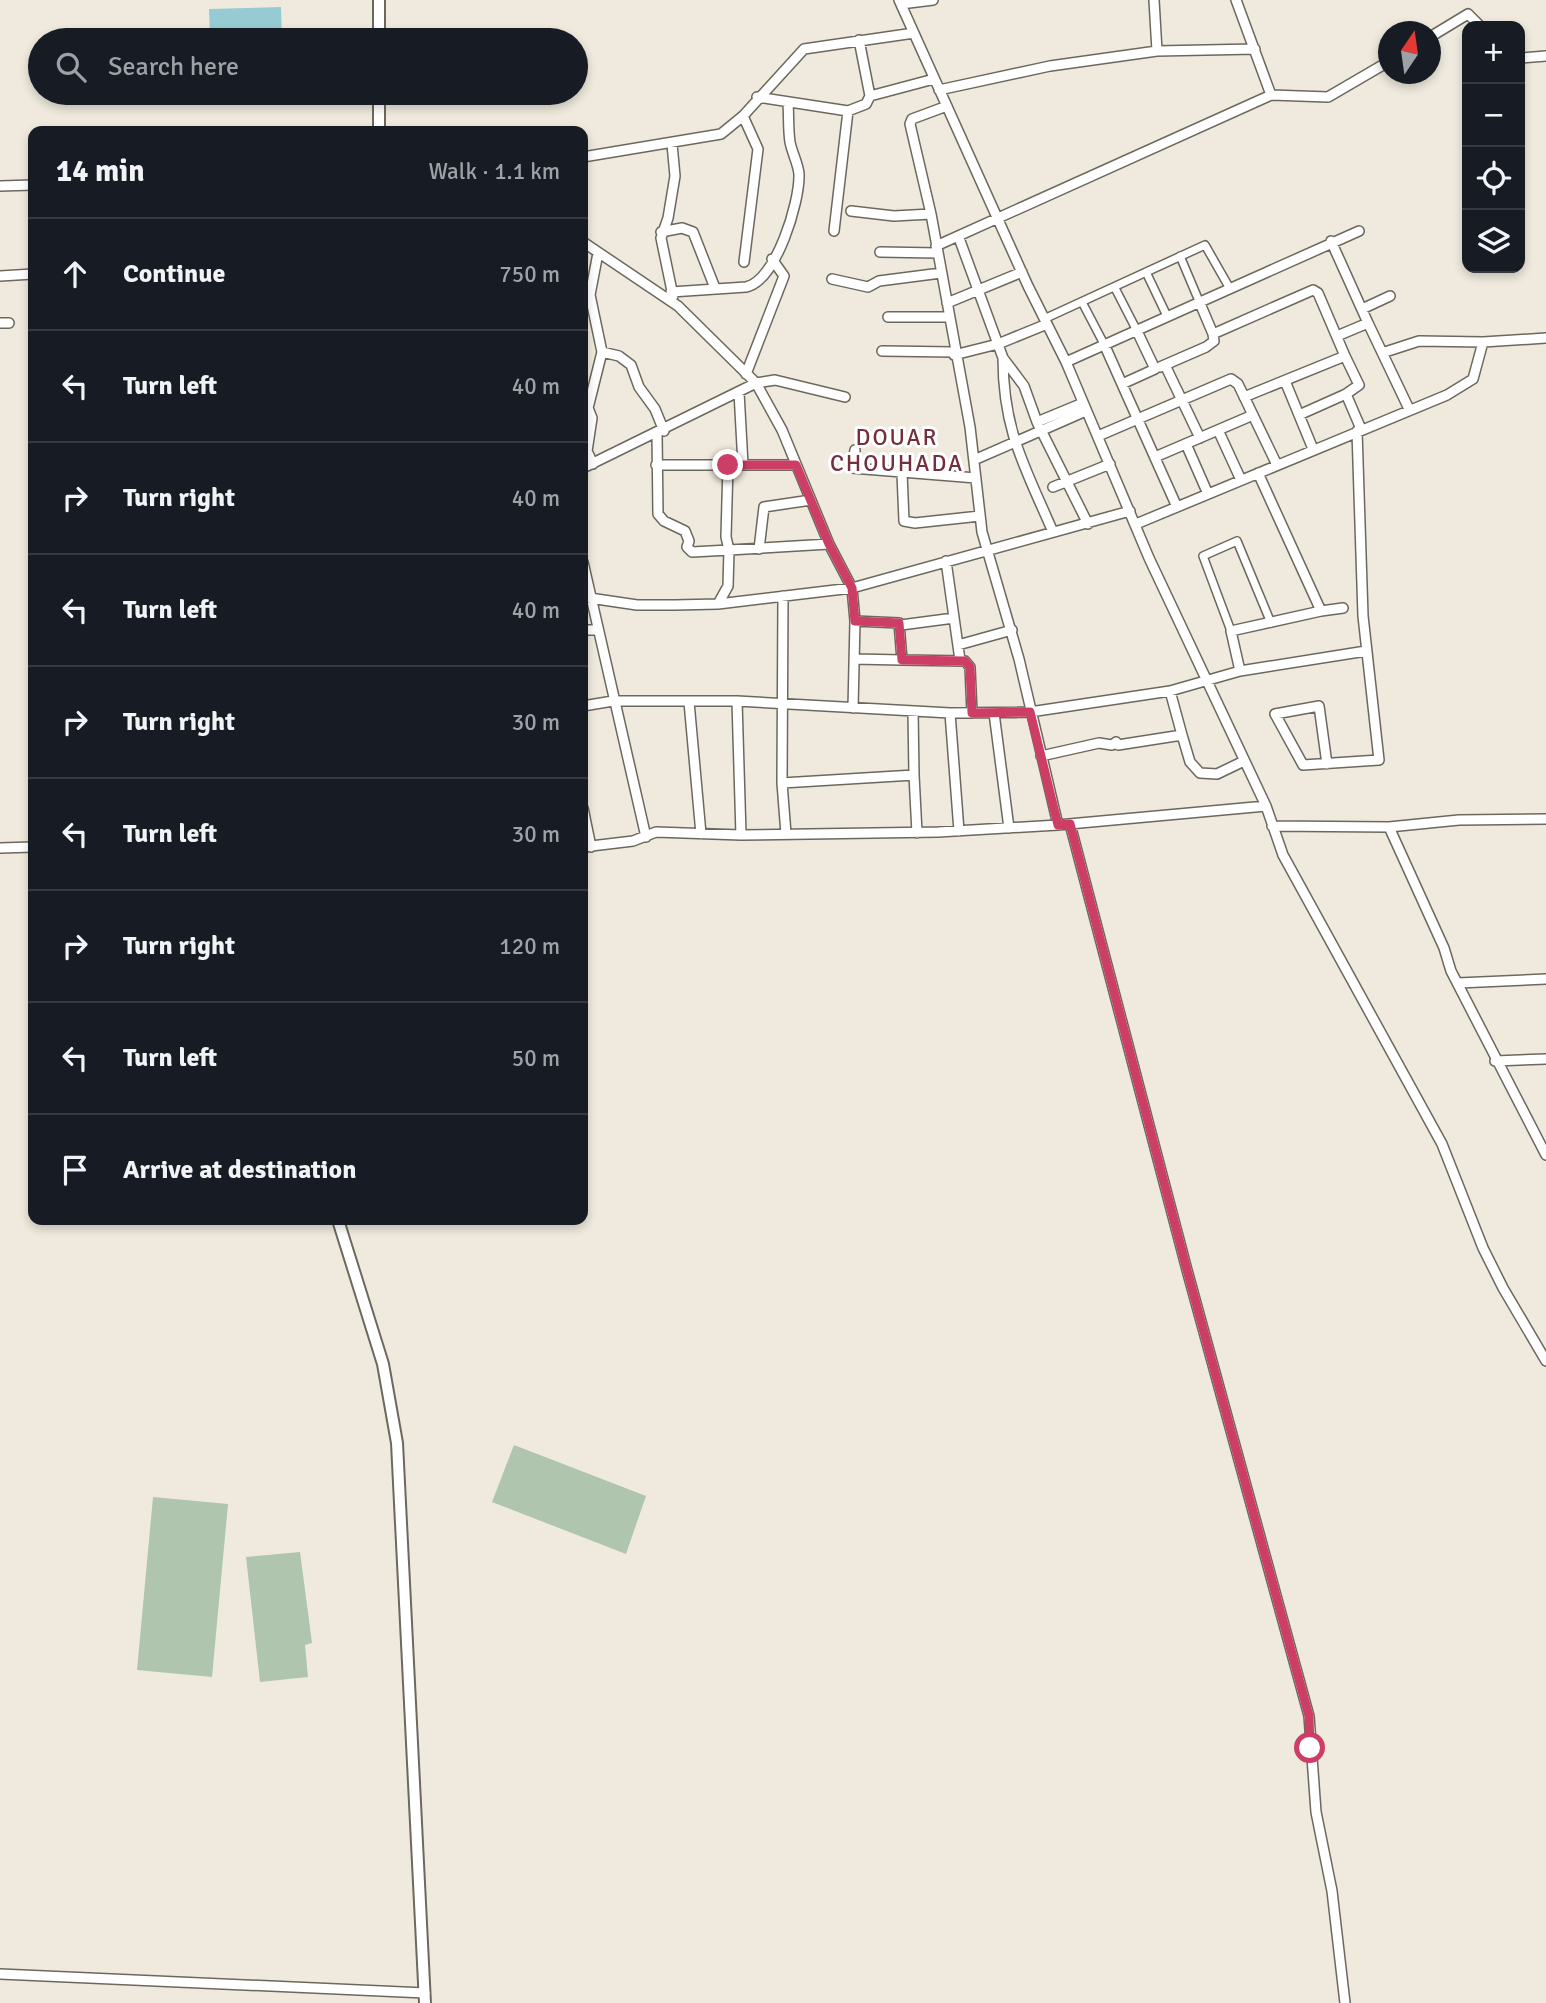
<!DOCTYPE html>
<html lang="en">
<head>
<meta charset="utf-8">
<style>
  :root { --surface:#171b24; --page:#242831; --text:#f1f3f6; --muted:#9ea1a6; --line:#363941 }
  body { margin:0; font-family:Signika,sans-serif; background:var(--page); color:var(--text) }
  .controls { position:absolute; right:21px; top:21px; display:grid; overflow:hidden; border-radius:14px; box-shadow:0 4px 10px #0003 }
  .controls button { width:63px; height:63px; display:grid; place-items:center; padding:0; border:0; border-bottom:2px solid var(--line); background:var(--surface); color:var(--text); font:35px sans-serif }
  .compass { position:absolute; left:1378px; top:21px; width:63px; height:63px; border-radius:50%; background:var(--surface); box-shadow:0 4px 10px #0003; rotate:13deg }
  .stop { position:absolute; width:21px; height:21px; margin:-16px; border:5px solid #cd3e66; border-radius:50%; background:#fff }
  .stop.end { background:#cd3e66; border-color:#fff; box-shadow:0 2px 7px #0008 }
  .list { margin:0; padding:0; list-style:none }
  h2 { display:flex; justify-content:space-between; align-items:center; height:91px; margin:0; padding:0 28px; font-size:30px }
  h2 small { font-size:23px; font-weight:400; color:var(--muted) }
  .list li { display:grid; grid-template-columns:46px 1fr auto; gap:21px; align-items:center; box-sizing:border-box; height:112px; padding:0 28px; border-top:2px solid var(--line) }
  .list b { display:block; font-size:26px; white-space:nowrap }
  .list em { font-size:23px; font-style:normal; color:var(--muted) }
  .icon { flex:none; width:38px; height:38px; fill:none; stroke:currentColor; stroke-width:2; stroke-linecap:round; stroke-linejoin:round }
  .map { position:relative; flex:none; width:1546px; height:2003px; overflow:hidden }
  .search { position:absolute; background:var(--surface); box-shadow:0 4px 10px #0003; left:28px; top:28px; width:560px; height:77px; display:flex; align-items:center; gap:18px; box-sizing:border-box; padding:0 24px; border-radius:38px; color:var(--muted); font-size:26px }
  .panel { position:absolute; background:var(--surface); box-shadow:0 4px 10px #0003; left:28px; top:126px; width:560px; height:1099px; border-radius:14px }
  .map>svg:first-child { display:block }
  .green { fill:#afc5ae }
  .water { fill:#97cbd3 }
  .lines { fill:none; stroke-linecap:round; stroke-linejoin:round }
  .pedestrian-casing { stroke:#6c685d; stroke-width:10 }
  .minor-casing { stroke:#6c685d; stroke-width:12 }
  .tertiary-casing { stroke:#6c685d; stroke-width:14 }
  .pedestrian { stroke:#fff; stroke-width:7 }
  .minor { stroke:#fff; stroke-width:9 }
  .tertiary { stroke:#fff; stroke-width:10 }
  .route { stroke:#cd3e66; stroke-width:9 }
  .labels { text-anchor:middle; stroke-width:6; stroke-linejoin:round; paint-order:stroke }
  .neighbourhood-label { font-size:23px; letter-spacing:2px; fill:#742e3e; stroke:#fff }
</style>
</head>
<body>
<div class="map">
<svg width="1546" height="2003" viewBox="0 0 1546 2003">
  <rect width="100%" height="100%" fill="#efeadd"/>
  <path class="green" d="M514,1445L646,1496L626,1554L492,1502Z
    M153,1497L228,1504L212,1677L137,1670Z
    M300,1552L312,1643L305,1645L308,1677L260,1682L246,1557Z"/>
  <path class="water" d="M281,7L282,40H210L209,9Z"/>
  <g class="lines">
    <defs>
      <path id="pedestrian" d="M1180,256L1199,301
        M1146,272L1167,316
        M1115,288L1136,329
        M1082,302L1104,344
        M1044,319L1205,245L1229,287
        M1231,631L1203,556L1237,541L1271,623"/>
      <path id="minor" d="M899,0L1028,286L1066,362L1149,558L1266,806L1283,855L1442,1144L1483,1248L1503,1288L1546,1361
        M1154,0L1157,51
        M1236,0L1271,95
        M901,4L933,0
        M1430,37L1468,14L1480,26
        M1520,58L1546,56
        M939,90L1050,66L1157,51L1255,49
        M870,96L934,79
        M757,97L848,111L866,104L870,96L859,40
        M947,106L912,119L910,124L931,214L970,427L982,532L1019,659L1058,825
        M743,116L758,149L744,262
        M672,144L675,176L668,218L661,238L673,296
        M583,157L721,134L743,116L804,49L914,33
        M0,186L33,185
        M851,211L894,216L931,214
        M834,231L848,111
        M661,232L682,228L693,232L715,288
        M959,238L1003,358L1024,386L1037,422L1088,524
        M1331,241L1368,323
        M583,242L678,306L756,383L782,430L829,544L852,588L855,621L899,623L902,660L965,661L970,667L972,713
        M936,246L1271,95L1328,97L1388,62
        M880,252L937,253
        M0,276L33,274
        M832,279L868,287L879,281L941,273
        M671,292L746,287C776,281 800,202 799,174C798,163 792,153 790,142C788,129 789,116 788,104
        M1199,301L1213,334L1313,290L1318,293L1345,356
        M947,303L1022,272
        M1362,309L1390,296
        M888,317H949
        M0,323H9
        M1337,336L1368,323L1409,409
        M1104,344L1177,507
        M882,351L954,352
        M602,352L619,356L631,365L639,387L655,409L664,431
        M1385,352L1419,341L1483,342L1546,338
        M954,355L998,344L1047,324
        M1003,358C1003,431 1025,467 1053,532
        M1066,362L1359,231
        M1165,365L1200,438
        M1160,367L1206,347L1214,341L1213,334
        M746,374L784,276L772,259
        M1285,381L1313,449
        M1122,384L1155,369L1136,329
        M739,392L743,465
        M1244,397L1345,356L1359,385L1346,394L1361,429
        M1299,415L1346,394
        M1037,422L1083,403
        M1218,430L1241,480
        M657,434L658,514L664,521L685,531L689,541L687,547L692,552L729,550L726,537L728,465
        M1098,436L1231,379L1238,384L1277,465
        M1186,444L1208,494
        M855,450L852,468L976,478
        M1155,457L1253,415
        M974,460L1086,411
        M593,464L587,451L592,418L588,408L602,352L590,295L598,253
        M656,465H796
        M583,468L756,383L775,380L845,397
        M902,473L904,521L915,523L980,516
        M1258,473L1321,611L1343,608
        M1053,487L1110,464
        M1136,524L1447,395L1473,379L1483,342
        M759,549L764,507L811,500
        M946,561L960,660
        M583,562L646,837
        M783,596L782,783L914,775L913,711
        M583,597L637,605H675L718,604L852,588L1130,511
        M718,604L728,586L729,550L829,544
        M901,625L954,618
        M583,630H598
        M958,645L1012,630
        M854,659L902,660
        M1240,671L1231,631L1321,611
        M737,701L741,835
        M689,702L701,834
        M583,706L613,701H737L950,713L1030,712L1170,691L1240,671L1366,651
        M853,708L855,621
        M950,713L959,831
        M994,713L1009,828
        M1182,735L1190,762L1200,773L1217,774L1244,761
        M1041,756L1099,743L1112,745L1116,742L1118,745L1182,735L1170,691
        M1327,764L1319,706L1275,714L1303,765L1379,760L1363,616L1357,431
        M914,775L917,833
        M782,783L786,834
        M583,808L591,847
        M1546,819L1459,820L1389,827L1444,948L1451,971L1546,1155
        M1070,824L1187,1270L1309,1716L1316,1812L1332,1891L1345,2003
        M1272,826L1389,827
        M583,847L633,841L656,832L741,835L938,832L1058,825L1266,806
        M0,848L33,847
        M1458,983L1546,979
        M1495,1061L1546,1059
        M0,1974L425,1993"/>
      <path id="tertiary" d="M379,0V40
        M379,93V131
        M338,1220L383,1364L397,1443L425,2003"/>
    </defs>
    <use href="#pedestrian" class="pedestrian-casing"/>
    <use href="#minor" class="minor-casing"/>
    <use href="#tertiary" class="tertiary-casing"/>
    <use href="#pedestrian" class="pedestrian"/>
    <use href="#minor" class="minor"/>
    <use href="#tertiary" class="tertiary"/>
  </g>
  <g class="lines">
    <path class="route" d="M728,465H796L829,544L852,588L855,621L899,623L902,660L965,661L970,667L972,713L1030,712L1058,825L1070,824L1187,1270L1309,1716L1310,1748"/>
  </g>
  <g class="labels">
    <g class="neighbourhood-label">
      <text x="897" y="445">DOUAR<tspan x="897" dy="26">CHOUHADA</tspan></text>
    </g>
  </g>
</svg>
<div class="controls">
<button>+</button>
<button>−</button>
<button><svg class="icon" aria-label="locate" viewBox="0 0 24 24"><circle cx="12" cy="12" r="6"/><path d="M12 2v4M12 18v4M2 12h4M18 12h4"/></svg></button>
<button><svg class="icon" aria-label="layers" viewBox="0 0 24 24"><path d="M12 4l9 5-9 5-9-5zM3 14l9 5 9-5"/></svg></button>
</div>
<svg class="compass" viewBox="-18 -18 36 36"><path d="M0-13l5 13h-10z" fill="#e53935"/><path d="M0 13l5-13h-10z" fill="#9ea1a6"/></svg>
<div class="stop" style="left:1310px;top:1748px"></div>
<div class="stop end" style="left:728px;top:465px"></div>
<div class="search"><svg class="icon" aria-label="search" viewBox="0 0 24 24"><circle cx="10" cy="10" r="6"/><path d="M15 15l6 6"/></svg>Search here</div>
<section class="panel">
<h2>14 min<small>Walk · 1.1 km</small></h2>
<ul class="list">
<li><svg class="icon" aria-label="ahead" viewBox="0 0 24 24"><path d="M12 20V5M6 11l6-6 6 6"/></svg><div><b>Continue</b></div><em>750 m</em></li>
<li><svg class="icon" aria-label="left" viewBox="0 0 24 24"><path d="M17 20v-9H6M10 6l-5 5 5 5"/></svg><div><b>Turn left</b></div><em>40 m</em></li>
<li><svg class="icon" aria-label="right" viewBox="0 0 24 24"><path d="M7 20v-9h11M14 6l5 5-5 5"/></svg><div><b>Turn right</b></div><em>40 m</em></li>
<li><svg class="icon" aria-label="left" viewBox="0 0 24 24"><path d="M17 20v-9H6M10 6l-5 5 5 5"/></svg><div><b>Turn left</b></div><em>40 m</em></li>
<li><svg class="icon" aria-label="right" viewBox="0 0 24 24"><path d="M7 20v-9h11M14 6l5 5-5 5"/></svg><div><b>Turn right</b></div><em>30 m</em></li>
<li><svg class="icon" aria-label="left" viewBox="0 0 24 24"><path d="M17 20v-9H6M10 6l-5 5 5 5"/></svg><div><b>Turn left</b></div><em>30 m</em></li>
<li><svg class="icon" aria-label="right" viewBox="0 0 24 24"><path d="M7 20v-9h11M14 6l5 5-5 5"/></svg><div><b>Turn right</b></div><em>120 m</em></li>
<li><svg class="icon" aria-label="left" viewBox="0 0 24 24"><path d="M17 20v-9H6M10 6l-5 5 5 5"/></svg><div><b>Turn left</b></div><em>50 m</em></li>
<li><svg class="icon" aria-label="arrive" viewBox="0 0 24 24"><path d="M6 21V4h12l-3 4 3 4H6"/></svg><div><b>Arrive at destination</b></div></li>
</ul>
</section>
</div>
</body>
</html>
